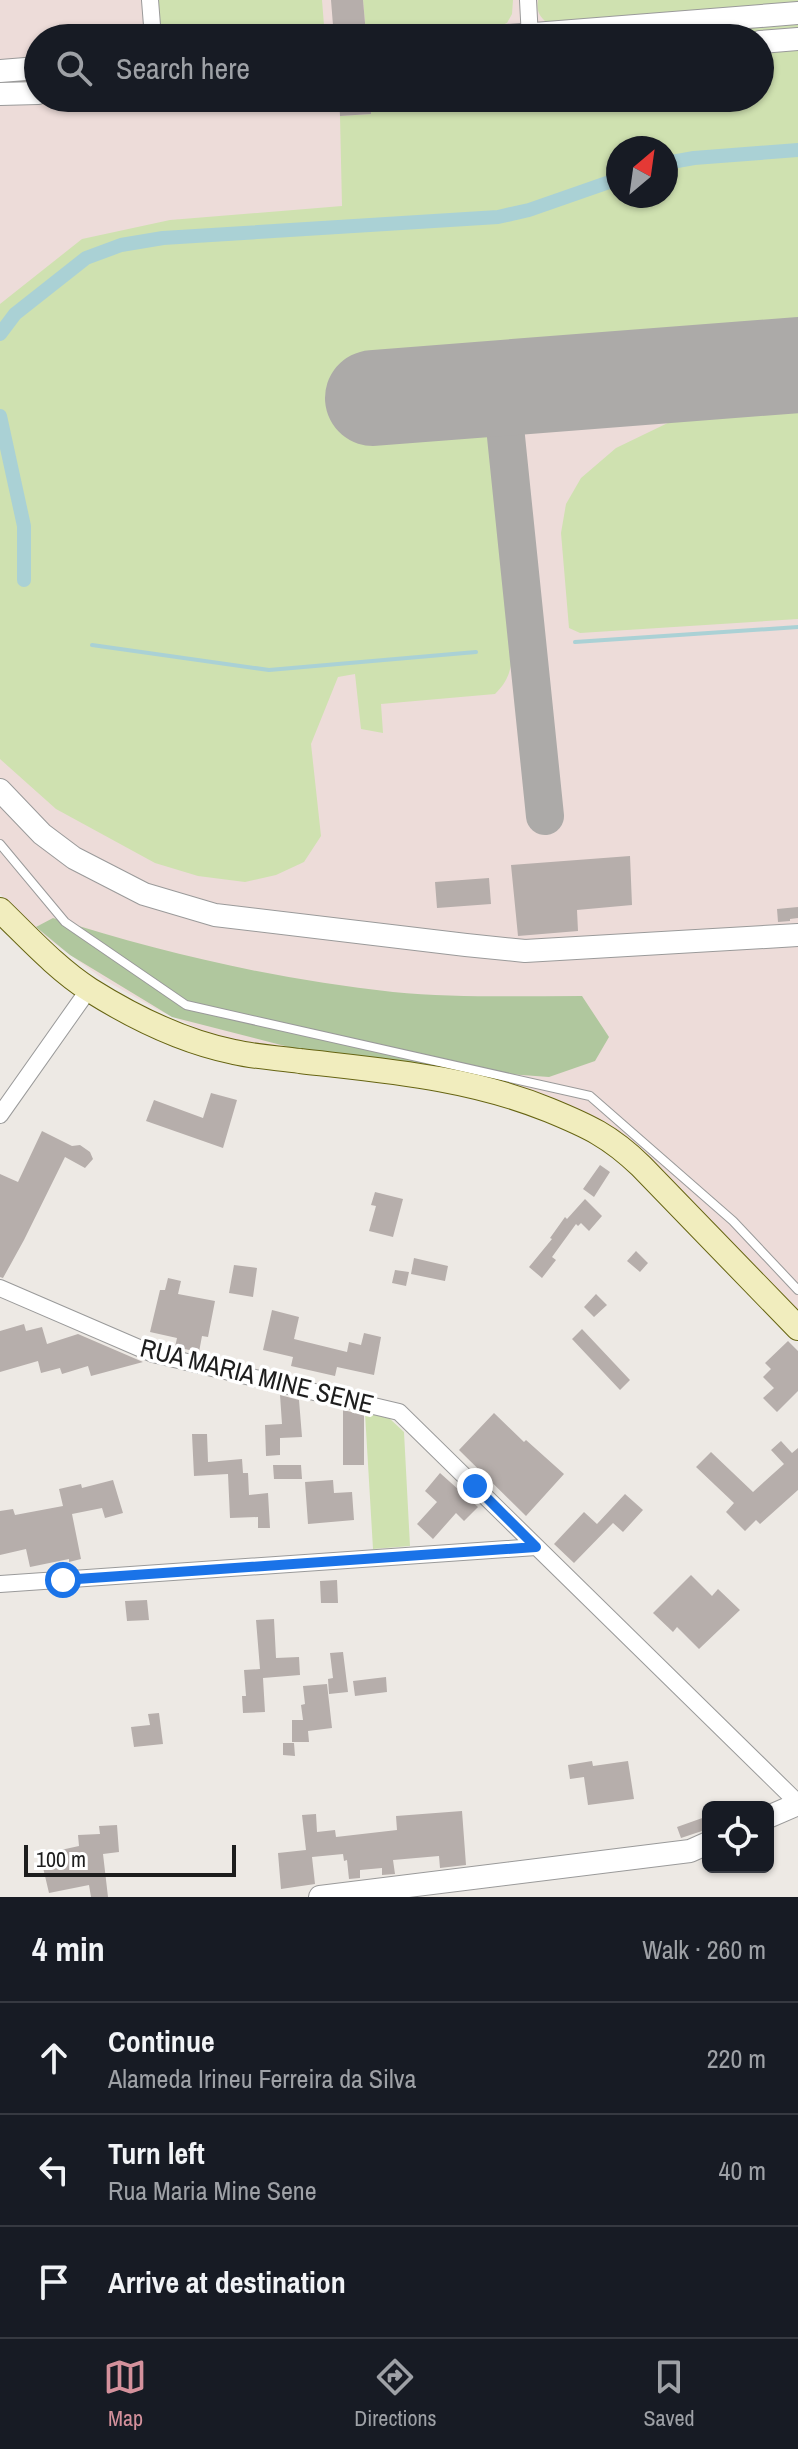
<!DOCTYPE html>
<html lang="en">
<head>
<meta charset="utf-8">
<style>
  :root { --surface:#171b24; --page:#242831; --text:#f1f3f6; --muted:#9ea1a6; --line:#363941; --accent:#d4919c }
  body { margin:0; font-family:"Archivo Narrow",sans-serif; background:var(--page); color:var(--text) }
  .controls { position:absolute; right:24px; bottom:24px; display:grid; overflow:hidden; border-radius:12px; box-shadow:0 2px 6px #0004 }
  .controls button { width:72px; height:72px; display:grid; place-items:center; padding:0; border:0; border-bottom:2px solid var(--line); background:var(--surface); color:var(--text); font:40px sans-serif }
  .compass { position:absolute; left:606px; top:136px; width:72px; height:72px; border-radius:50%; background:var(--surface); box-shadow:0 2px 6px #0004; rotate:29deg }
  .scale { position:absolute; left:24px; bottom:20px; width:212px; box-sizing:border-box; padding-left:8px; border:4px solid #1d1d1d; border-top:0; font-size:22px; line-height:28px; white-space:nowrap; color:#1d1d1d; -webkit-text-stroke:6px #fff; paint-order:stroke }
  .stop { position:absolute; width:24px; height:24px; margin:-18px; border:6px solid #1a73e8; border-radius:50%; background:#fff }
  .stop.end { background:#1a73e8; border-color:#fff; box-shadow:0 2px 8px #0008 }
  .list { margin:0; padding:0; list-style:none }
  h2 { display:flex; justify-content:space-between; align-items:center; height:104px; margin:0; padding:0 32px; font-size:34px }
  h2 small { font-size:26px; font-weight:400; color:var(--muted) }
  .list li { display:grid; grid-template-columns:52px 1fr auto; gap:24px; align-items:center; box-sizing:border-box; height:112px; padding:0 32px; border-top:2px solid var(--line) }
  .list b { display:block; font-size:30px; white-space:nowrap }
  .list p { margin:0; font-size:26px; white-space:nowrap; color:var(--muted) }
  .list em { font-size:26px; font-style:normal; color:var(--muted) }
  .icon { flex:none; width:44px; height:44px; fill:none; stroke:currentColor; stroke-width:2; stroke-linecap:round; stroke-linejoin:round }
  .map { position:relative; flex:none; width:798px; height:1897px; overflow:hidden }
  .search { position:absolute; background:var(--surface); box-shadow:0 2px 6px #0004; left:24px; right:24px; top:24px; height:88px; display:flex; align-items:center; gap:20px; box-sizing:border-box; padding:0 28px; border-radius:44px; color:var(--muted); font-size:30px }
  .sheet { height:440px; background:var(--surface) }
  nav { display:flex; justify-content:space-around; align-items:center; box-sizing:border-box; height:112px; border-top:2px solid var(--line); background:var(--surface); font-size:22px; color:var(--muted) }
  nav a { display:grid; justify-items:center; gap:4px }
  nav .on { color:var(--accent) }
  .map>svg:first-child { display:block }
  .military { fill:#eddcd9; fill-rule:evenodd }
  .grass { fill:#cfe1b0; fill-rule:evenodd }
  .forest { fill:#b0c79e }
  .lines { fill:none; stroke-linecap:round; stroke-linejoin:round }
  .stream { stroke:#aad1d5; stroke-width:4 }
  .canal { stroke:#aad1d5; stroke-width:14 }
  .taxiway { stroke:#acaaa8; stroke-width:38 }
  .runway { stroke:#acaaa8; stroke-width:96 }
  .building { fill:#b6aeab }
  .service-casing { stroke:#9a9a9a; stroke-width:10 }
  .minor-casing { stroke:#9a9a9a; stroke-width:18 }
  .tertiary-casing { stroke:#9a9a9a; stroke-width:24 }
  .secondary-casing { stroke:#666412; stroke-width:26 }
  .service { stroke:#fff; stroke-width:8 }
  .minor { stroke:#fff; stroke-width:16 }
  .tertiary { stroke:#fff; stroke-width:22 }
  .secondary { stroke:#f1edbe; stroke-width:24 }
  .route { stroke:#1a73e8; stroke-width:10 }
  .labels { text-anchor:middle; stroke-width:7; stroke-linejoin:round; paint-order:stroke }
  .street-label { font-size:26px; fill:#1d1d1d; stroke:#fff }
</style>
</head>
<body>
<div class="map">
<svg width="798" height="1897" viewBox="0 0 798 1897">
  <rect width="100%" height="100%" fill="#ede9e4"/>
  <path class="military" d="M0,0H798V1315L619,1132L594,1116L503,1082L257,1046L210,1034L156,1009L103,979L50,940L0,894ZM38,38H760V98H38ZM618,148H666V196H618Z"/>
  <path class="grass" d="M156,0H322L325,38H158Z
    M363,0H513L512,14L507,23L500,26L366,34Z
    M538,0H798V5L547,23C539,16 536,10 538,0Z
    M798,20V31L712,38H572Z
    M798,47V319L370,352L376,441L491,433L512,659C510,674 506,683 495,694L381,704L383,733L361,729L355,674L338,677L311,744L321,836L304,862L276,875L245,882L198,876L155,863L56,809L0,759V304L82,239L170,220L342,206L340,116L371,114L370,98H760V50ZM618,148H666V196H618Z
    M798,410V619L580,633L569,628L561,533L566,504L581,478L616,448L676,419Z
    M365,1413L389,1418L404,1432L410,1546L373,1549Z"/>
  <path class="forest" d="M53,918C163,953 278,980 393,992C455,998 519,996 582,996L609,1037L595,1061L549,1077L454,1070L312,1053L172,1017L70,955L36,927Z"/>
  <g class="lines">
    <path class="stream" d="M575,642L798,627
      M92,645L269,670L476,652"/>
    <path class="canal" d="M666,163L694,158L798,150
      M0,334L15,314L86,258L121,245L163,238L498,217L529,210L618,179
      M0,416L24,526V580"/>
    <path class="taxiway" d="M501,388L545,816"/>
    <path class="runway" d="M373,398L798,365"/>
  </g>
  <path class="building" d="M331,0H363L366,34L353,35L354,38H334Z
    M339,98H370L371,114L340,116Z
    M630,856L632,905L577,910L578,931L518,936L511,865Z
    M489,878L491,904L437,908L435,882Z
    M798,907V918L790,919V921L778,922L777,909Z
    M211,1093L237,1100L223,1148L146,1121L154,1100L203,1118Z
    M42,1131L72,1146L80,1145L90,1152L93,1159L85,1168L65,1157L24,1240L3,1278L0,1277V1174L18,1182Z
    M600,1165L610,1172L594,1197L583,1189Z
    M375,1192L403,1199L393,1237L369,1231L376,1206L371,1205Z
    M585,1199L602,1216L589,1231L581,1223L578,1226L576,1224L552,1257L556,1260L542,1278L529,1267L552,1239L550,1238L565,1217L567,1219Z
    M636,1251L648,1263L640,1272L627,1261Z
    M414,1258L448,1266L445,1281L411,1274Z
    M234,1265L257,1268L253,1297L229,1293Z
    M395,1270L409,1272L406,1286L392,1283Z
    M168,1278L181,1281L178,1294L215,1301L208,1337L202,1336L199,1352L175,1347L177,1338L150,1332L160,1290H165Z
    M596,1294L607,1305L594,1317L584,1307Z
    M272,1310L299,1317L294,1339L347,1352L349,1342L361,1345L364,1333L381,1337L374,1375L337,1367L335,1376L291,1366L293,1357L263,1350Z
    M24,1324L26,1331L42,1327L47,1344L78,1334L143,1362L91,1376L88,1366L62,1374L60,1368L41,1373L38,1361L0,1372V1331Z
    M582,1329L630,1380L620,1390L572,1339Z
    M788,1341L798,1351V1391L777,1412L763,1398L774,1388L763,1377L771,1369L765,1363Z
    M280,1395L299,1400L302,1437L280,1438V1455L266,1456L265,1425L282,1424Z
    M343,1410L364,1415V1465H343Z
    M494,1413L524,1442L526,1440L564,1474L526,1516L459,1450Z
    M192,1434H207L208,1462L242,1459L243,1473H248L249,1495L268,1493L270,1528H258V1517L230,1518L228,1474L194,1476Z
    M781,1441L792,1453L798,1448V1490L760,1524L756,1520L745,1531L726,1512L734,1503L696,1467L711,1452L753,1492L784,1464L771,1450Z
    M273,1465H301L302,1479H274Z
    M440,1473L478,1507L464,1521L456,1513L433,1539L417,1524L437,1502L425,1491Z
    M113,1480L123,1513L105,1518L102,1508L72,1514L81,1559L69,1562V1559L30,1567L26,1549L0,1555V1511L13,1509L15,1515L63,1506L59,1489L81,1484L82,1488Z
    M333,1480L334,1493L352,1492L354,1520L308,1524L305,1482Z
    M625,1494L643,1510L623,1532L613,1523L574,1563L554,1544L584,1512L597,1524Z
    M691,1575L712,1596L718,1589L740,1610L699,1649L677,1627L673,1632L653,1613Z
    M337,1580L338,1603H321L320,1581Z
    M147,1600L149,1620L127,1621L125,1601Z
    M274,1619L276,1658L299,1657L300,1675L263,1678L265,1712L243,1713L242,1696H246L244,1670L260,1669L256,1620Z
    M343,1652L348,1692L329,1694L328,1679L333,1678L330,1653Z
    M386,1677L387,1692L355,1696L353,1681Z
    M327,1684L332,1728L308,1731L309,1742H292V1720H303L301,1705L305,1704L303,1686Z
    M159,1713L163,1744L134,1747L131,1727L150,1725L148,1714Z
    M283,1743H294L295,1756L283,1755Z
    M592,1761L593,1766L628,1761L634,1799L588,1805L584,1777L570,1779L568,1765Z
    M462,1811L466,1865L440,1868L439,1856L393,1860L395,1874L382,1875V1868L360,1870V1878L349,1879L347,1860L344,1861L343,1854L312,1857L315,1884L281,1889L278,1853L306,1850L302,1815L316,1814L317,1832L335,1830L336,1837L397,1830L396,1816Z
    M708,1816V1829L681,1838L677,1827Z
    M117,1825L119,1852L103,1854L108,1897H91L89,1885L49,1893L41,1859L48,1858L47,1853L79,1846L78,1835L100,1834L99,1826Z"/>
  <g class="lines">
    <defs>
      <path id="service" d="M0,844L65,922L186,1005L590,1096L733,1221L798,1290"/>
      <path id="minor" d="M150,0L153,38
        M528,0L530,38
        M0,1115L89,989
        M0,1288L153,1354L399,1412L798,1803
        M0,1584L536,1547"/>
      <path id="tertiary" d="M483,38L798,13
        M760,42L798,39
        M0,71L38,68
        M0,94L38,93
        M0,790L42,834L74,858L144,894L215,915L466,945L525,951L798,935
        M768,1817L798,1804
        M320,1897L690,1851L708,1843"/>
      <path id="secondary" d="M0,910C28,937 57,969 90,990C133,1017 185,1042 234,1052C256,1057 279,1058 300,1061C386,1071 468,1077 549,1110C588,1126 610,1136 641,1166L798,1328"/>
    </defs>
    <use href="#service" class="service-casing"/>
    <use href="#minor" class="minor-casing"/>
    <use href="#tertiary" class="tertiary-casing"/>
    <use href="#secondary" class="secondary-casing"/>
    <use href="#service" class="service"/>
    <use href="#minor" class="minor"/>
    <use href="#tertiary" class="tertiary"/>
    <use href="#secondary" class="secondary"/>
  </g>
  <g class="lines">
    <path class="route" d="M63,1580L536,1547L475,1486"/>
  </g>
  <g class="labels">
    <g class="street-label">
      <text transform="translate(257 1376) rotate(14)" y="9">RUA MARIA MINE SENE</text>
    </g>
  </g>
</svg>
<div class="controls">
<button><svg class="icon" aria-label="locate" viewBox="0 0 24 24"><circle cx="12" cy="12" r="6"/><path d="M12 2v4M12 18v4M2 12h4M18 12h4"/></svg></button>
</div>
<svg class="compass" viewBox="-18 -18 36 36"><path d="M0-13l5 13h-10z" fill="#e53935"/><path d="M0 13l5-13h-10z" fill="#9ea1a6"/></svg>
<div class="scale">100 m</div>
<div class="stop" style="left:63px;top:1580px"></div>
<div class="stop end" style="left:475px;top:1486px"></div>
<div class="search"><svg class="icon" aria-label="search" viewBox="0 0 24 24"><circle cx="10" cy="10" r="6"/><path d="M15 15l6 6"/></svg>Search here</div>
</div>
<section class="sheet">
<h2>4 min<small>Walk · 260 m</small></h2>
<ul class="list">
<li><svg class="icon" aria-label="ahead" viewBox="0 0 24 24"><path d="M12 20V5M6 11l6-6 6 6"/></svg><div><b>Continue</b><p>Alameda Irineu Ferreira da Silva</p></div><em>220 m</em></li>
<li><svg class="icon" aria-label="left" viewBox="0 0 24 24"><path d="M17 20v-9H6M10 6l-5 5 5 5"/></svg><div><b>Turn left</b><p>Rua Maria Mine Sene</p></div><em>40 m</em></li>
<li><svg class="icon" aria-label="arrive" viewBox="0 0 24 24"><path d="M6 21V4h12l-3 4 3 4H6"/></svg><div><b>Arrive at destination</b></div></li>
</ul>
</section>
<nav>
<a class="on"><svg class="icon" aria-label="map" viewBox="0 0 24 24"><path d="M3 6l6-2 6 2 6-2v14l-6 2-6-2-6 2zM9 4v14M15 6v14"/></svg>Map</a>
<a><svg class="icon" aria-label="directions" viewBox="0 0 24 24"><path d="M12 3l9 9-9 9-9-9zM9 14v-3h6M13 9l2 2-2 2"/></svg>Directions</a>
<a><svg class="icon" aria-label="saved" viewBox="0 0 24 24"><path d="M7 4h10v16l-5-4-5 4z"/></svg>Saved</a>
</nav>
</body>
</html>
